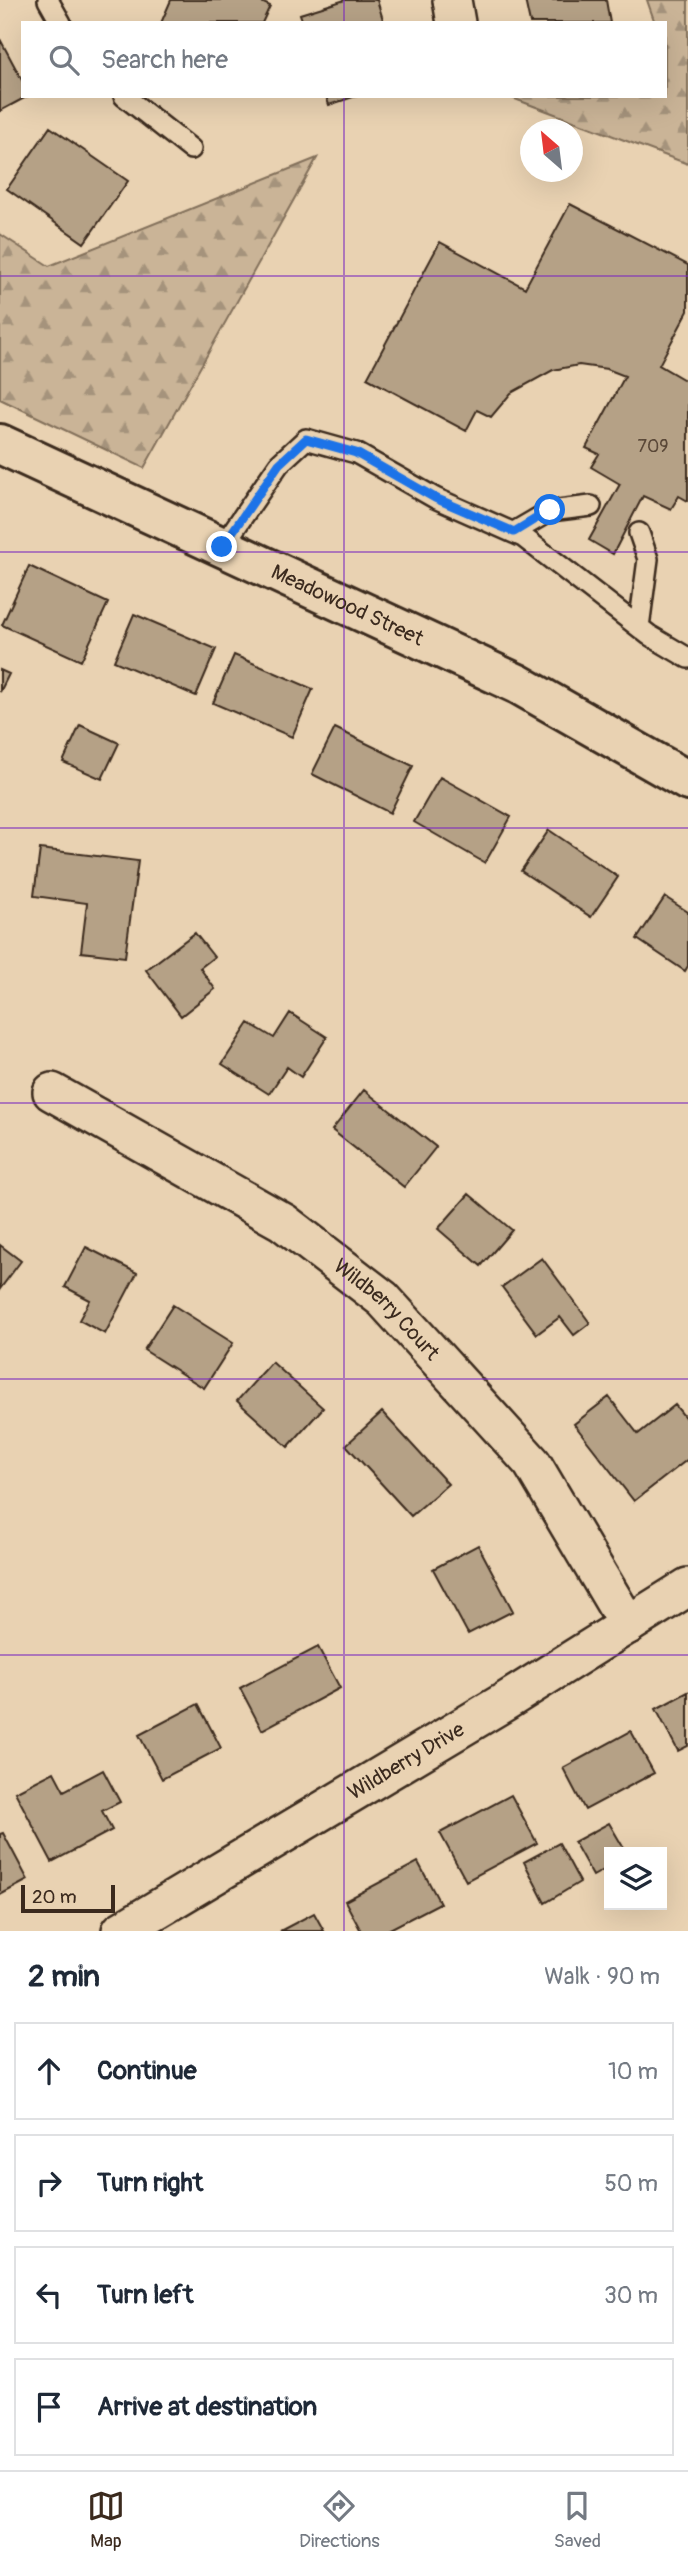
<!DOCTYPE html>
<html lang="en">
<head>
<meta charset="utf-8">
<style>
  :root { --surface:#fff; --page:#f6f6f7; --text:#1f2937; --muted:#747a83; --line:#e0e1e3; --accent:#3b2a1e }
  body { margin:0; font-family:Pangolin,sans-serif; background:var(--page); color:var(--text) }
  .controls { position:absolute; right:21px; bottom:21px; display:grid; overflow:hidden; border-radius:0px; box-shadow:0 7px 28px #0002 }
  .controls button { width:63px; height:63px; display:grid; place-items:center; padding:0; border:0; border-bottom:2px solid var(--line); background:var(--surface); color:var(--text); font:35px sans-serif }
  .compass { position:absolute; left:520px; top:119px; width:63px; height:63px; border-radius:50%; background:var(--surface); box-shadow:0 7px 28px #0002; rotate:332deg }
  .scale { position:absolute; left:21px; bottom:18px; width:94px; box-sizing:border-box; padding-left:7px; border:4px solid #3b2a1e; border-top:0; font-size:19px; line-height:24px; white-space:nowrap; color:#3b2a1e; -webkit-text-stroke:5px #e9d2b2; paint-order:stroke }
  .stop { position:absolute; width:21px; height:21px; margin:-16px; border:5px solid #1a73e8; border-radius:50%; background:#fff }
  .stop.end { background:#1a73e8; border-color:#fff; box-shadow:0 2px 7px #0008 }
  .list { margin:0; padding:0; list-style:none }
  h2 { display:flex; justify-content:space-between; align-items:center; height:91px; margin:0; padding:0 28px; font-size:30px }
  h2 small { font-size:23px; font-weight:400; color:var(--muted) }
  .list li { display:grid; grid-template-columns:46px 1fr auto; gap:21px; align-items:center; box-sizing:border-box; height:98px; margin:0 14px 14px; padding:0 14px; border:2px solid var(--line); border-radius:0px }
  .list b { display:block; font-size:26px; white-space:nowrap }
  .list em { font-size:23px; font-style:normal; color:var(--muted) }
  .icon { flex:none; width:38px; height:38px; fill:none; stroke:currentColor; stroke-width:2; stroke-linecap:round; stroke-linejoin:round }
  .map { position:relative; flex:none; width:688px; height:1931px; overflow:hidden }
  .search { position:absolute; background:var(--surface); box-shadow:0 7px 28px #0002; left:21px; right:21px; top:21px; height:77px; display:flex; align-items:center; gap:18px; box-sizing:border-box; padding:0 24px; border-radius:0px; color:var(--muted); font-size:26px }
  .sheet { height:539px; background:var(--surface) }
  nav { display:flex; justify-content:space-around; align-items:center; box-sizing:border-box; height:98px; border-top:2px solid var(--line); background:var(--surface); font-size:19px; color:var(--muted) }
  nav a { display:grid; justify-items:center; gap:4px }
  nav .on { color:var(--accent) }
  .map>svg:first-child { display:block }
  .forest { fill:url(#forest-firs); stroke:#826f5a; stroke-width:2 }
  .building { fill:#b5a186; stroke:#3b2a1e; stroke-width:2 }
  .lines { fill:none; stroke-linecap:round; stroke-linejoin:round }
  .lane-casing { stroke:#3b2a1e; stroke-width:24 }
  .street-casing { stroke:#3b2a1e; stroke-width:42 }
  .secondary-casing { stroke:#3b2a1e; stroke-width:44 }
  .lane { stroke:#e9d2b2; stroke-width:19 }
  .street { stroke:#e9d2b2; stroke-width:37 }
  .secondary { stroke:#e9d2b2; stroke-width:38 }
  .route { stroke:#1a73e8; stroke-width:9 }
  .grid { fill:none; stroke:#7b2cbf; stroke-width:2; stroke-opacity:0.55 }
  .labels { text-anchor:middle; stroke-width:5; stroke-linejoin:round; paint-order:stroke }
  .number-label { font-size:18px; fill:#5a4838 }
  .street-label { font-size:21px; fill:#3b2a1e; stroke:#e9d2b2 }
</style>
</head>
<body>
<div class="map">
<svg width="688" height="1931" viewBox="0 0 688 1931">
  <defs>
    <pattern id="forest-firs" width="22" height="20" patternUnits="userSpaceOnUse" patternTransform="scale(1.75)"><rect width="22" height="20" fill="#cab497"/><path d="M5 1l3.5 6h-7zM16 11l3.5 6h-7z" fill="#a5937b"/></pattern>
  </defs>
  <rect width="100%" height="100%" fill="#e9d2b2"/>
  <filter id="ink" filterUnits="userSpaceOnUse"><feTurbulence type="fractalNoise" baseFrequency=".0143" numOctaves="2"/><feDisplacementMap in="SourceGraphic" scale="14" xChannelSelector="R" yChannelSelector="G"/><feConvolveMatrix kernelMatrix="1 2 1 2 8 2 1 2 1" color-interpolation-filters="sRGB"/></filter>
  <g filter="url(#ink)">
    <path class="forest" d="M647,0H688V164L507,96H665V23H655Z
      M317,158L144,468L0,399V234L49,266Z"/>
    <path class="building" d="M171,0H257L270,6L262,23H161Z
      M345,0H377L384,23H303L300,14Z
      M525,0H606L610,23H530Z
      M0,39L23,82V96H28L0,111Z
      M326,96H356L329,105Z
      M50,127L128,181L84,243L7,189Z
      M570,204L688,265V311L659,365L688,382V501L679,496L671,509L643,496L613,554L589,540L620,484L591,467L599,454L586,448L625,376L607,369L579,365L553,370L511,393L491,417L477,410L466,431L367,378L440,242L525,288Z
      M29,566L108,603L81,661L2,625Z
      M134,614L216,649L196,696L114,661Z
      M234,655L313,689L292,737L213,703Z
      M0,670L9,674L0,692Z
      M80,725L119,743L102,779L63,762Z
      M335,728L413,766L390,813L312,774Z
      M440,777L511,817L485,863L414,822Z
      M549,830L618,877L591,917L521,871Z
      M40,849L138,861L125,957L81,952L87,903L34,896Z
      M665,897L688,912V966L685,971L637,939Z
      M195,933L214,957L200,968L215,989L181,1016L146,970Z
      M290,1013L327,1037L301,1077L287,1067L269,1094L222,1064L249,1023L274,1038Z
      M364,1090L436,1147L404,1187L332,1130Z
      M469,1194L512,1230L481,1266L438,1229Z
      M0,1245L21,1261L0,1289Z
      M86,1247L137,1273L105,1334L79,1320L90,1300L65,1287Z
      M542,1258L590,1323L574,1335L560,1317L537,1334L502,1287Z
      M173,1305L233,1343L204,1388L144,1350Z
      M272,1362L323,1408L288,1447L237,1401Z
      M609,1397L638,1434L675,1405L688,1421V1459L634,1501L574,1424Z
      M382,1412L448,1484L411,1516L346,1445Z
      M478,1545L513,1611L468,1634L433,1569Z
      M318,1647L340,1688L262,1730L240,1688Z
      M688,1692V1746L678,1751L656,1709Z
      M198,1704L221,1748L162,1779L139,1735Z
      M631,1731L654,1773L585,1810L563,1768Z
      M103,1770L120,1802L102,1811L112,1830L52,1862L15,1792L54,1772L64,1791Z
      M511,1795L537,1843L466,1881L440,1833Z
      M609,1823L626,1852H609V1867L593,1876L574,1842Z
      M3,1833L28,1880L0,1895V1834Z
      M559,1843L580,1882L545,1903L524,1862Z
      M418,1862L440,1903L386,1931H361L345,1901Z
      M314,1913L324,1931H280Z"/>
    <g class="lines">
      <defs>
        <path id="lane" d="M48,0L61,23
          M124,96L191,149
          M514,532L550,511L591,506
          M639,533L648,559L639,627
          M222,547L279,464L306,439L356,453L435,498L523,537L649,635L688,658"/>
        <g id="street">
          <path d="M452,0L456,23"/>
          <path id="s1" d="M52,1092L283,1222L383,1299L532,1463L628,1625"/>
          <path id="s2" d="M121,1931L506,1701L688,1587"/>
        </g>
        <g id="secondary">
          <path id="s3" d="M0,444L518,684L688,781"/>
        </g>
      </defs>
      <use href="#lane" class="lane-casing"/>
      <use href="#street" class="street-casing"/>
      <use href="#secondary" class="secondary-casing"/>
      <use href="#lane" class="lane"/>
      <use href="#street" class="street"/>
      <use href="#secondary" class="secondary"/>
    </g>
  </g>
  <g class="lines" filter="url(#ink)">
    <path class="route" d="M222,547L279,464L306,439L356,453L435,498L514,532L550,510"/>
  </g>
  <path class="grid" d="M344,0V23M344,96V1931M0,276H688M0,552H688M0,828H688M0,1103H688M0,1379H688M0,1655H688"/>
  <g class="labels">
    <g class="number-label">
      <text x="653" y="452">709</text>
    </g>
    <g class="street-label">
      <text dy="7" stroke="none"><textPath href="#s3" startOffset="383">Meadowood Street</textPath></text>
      <text dy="7" stroke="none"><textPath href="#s1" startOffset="401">Wildberry Court</textPath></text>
      <text dy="7" stroke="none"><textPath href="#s2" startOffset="332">Wildberry Drive</textPath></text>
    </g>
  </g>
</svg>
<div class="controls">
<button><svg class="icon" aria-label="layers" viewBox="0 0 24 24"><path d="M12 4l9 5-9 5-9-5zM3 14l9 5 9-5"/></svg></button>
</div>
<svg class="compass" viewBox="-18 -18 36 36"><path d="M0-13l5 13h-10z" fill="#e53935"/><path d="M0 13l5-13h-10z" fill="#747a83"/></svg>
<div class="scale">20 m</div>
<div class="stop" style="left:550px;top:510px"></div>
<div class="stop end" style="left:222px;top:547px"></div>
<div class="search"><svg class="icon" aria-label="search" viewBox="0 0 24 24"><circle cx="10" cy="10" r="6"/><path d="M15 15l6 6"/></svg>Search here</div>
</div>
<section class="sheet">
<h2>2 min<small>Walk · 90 m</small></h2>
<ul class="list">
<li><svg class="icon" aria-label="ahead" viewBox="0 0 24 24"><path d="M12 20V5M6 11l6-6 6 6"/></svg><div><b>Continue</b></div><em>10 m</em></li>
<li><svg class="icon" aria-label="right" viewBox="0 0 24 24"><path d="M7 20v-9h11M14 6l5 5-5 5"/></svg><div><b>Turn right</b></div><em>50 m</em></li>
<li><svg class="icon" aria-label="left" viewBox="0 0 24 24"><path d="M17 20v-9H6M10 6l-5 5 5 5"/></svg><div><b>Turn left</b></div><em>30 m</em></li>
<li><svg class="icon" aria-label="arrive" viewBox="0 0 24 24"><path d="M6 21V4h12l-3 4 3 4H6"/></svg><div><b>Arrive at destination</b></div></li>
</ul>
</section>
<nav>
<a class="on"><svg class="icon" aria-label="map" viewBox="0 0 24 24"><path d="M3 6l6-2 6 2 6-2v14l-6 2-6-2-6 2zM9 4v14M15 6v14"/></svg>Map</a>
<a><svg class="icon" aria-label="directions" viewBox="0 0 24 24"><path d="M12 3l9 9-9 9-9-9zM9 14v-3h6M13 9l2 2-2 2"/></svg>Directions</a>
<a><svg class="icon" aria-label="saved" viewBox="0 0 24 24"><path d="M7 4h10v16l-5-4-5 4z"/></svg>Saved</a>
</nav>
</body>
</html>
